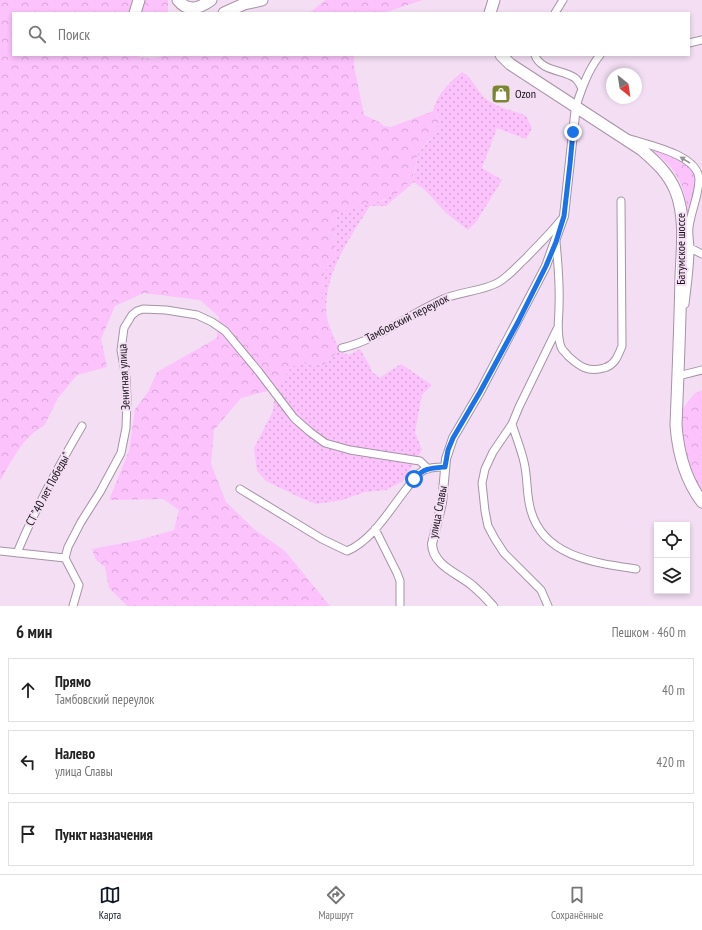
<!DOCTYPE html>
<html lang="ru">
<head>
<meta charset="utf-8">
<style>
  :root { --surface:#fff; --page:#f2f2f2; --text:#222; --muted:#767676; --line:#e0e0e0; --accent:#111827 }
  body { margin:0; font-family:"PT Sans Narrow",sans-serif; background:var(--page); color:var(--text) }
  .controls { position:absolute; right:12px; bottom:12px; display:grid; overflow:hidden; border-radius:0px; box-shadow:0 2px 6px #0003 }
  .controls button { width:36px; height:36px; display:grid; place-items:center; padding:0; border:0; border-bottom:1px solid var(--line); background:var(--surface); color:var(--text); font:20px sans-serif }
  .compass { position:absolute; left:606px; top:68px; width:36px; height:36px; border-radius:50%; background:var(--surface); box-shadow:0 2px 6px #0003; rotate:150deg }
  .stop { position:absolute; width:12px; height:12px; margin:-9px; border:3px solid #1a73e8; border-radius:50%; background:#fff }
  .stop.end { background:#1a73e8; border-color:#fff; box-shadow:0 1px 4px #0008 }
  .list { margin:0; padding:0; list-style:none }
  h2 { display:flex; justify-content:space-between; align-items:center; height:52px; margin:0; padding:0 16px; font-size:17px }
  h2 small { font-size:13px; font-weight:400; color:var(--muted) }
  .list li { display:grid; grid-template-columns:26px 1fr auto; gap:12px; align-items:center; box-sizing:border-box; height:64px; margin:0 8px 8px; padding:0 8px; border:1px solid var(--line); border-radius:0px }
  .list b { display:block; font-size:15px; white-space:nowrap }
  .list p { margin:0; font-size:13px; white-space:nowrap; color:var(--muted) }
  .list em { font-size:13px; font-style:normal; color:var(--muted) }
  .icon { flex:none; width:22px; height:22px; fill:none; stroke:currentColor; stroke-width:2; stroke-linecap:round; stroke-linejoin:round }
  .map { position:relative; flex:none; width:702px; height:606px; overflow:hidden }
  .search { position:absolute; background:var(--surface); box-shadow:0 2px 6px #0003; left:12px; right:12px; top:12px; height:44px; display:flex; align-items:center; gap:10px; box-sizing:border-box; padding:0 14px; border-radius:0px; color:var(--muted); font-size:15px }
  .sheet { height:268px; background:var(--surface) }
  nav { display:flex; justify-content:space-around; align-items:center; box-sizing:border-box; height:56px; border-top:1px solid var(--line); background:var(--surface); font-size:11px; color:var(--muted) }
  nav a { display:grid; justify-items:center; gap:2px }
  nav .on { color:var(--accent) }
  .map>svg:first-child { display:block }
  .grass { fill:url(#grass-dots) }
  .forest { fill:url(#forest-crowns) }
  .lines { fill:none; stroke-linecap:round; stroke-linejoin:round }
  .minor-casing { stroke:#a693a6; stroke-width:9 }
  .tertiary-casing { stroke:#a693a6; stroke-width:10 }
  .trunk-casing { stroke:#a693a6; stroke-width:13 }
  .minor { stroke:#fff; stroke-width:7 }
  .tertiary { stroke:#fff; stroke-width:8 }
  .trunk { stroke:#fff; stroke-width:11 }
  .oneway { fill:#979497 }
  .route { stroke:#1a73e8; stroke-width:5 }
  .labels { text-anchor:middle; stroke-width:4; stroke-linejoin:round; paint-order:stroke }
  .poi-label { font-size:12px; fill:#181118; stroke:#f3def3; text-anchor:start }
  .street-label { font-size:12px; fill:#181118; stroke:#f3def3 }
</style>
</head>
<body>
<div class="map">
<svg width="702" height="606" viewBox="0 0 702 606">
  <defs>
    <pattern id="grass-dots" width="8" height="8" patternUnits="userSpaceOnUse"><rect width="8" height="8" fill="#fcc2fc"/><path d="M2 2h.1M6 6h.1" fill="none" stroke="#d7a6d7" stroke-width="1.8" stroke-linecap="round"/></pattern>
    <pattern id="forest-crowns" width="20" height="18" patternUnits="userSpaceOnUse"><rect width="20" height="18" fill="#fcc2fc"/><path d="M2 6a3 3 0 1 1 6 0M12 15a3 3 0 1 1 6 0" fill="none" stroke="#d7a6d7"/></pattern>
  </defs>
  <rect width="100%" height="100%" fill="#f3def3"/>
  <path class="grass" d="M462,72C474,79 476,90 485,98C497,108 512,110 526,116L532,128L526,139L497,128L482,168L502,180L476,222L468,230L446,213L425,190L414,182L386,206H370C350,237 321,278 327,317C329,328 336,340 340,352L349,355L360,349L371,368L370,369L374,374H376L379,378L401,364L432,385L422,395L415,432L422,450L403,481L386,490L365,492L342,500L316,504L299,497L266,481L257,471L254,448L273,411L275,389L289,370L295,365L302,363L324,365L337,352L322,302L323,275L336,254L334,231L338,214L350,208L385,200L414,176L418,153L438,131L439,116L433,111C437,94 449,83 462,72Z"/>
  <path class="forest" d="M0,0H132L129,13H13V55H134C144,59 155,59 166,55H354V66L364,115L379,122L384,126L391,127L433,111L439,116L438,131C433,137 421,147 418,154C415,163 416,173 410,181C394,204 362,202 338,214L334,231L336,254L323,275L322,302L337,352L324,365L302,363L295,365L289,370L275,389L241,398L214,430L211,464L226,502L254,529L285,551L330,606H127L109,588L105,567L96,560L92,549L139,540L174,530L179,510L163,499L109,500L129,451L135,409L148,392L157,372L217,338L219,317L200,300L144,293L115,306L101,339L107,367L77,375L58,398L44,426C23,436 11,462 0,481Z
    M142,0H168V13H138Z
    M325,0H423L383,13H306L312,11Z
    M652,149H653C663,154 686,163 692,170C699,178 689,212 687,223C689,201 682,178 666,162C661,157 656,154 652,149Z
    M702,390V491L693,478L681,446L680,412L694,394Z"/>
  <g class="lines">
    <defs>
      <path id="minor" d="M555,13L563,0
        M689,43L702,40
        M535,55C540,71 564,70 575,78C578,80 580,85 582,88
        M576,106C582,88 588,70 600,55
        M630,139C649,145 698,155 699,179C699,195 691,211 689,227C688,235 690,242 690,249C690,267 687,286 685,304
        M556,242C558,263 560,285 559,307C559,320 556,333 561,347C562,350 566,353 568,356C579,366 588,373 604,368C615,365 618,356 622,346L621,201
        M690,248L702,254
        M557,329L519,407L512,424C516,437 521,449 524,462C528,478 526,495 531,511C544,557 596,563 636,569
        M342,348C378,340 412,312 446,298C463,291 484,291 499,282C509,276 517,266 526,258C538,245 550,234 561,220
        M678,376L702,370
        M512,424L493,452L485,469L482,483L485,511L488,526L495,539L504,553L541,590L548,606
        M240,489L322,539L347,551C373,540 390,509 407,488C411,483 415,476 421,472C427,467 437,467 445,467
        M375,529L397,573L400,581V606
        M0,551L65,558
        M17,553C35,509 58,467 82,426
        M65,558L68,547L81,522L100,492L121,453L126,428L127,399L126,378L121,350L124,328L132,315L137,311L143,309L166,310L197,315L212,322L225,331L259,372L294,418L310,432L325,443L350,450L420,461L428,469
        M65,558L79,585L73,606"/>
      <path id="tertiary" d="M493,606C487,599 480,592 473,586C458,573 433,566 432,544L442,503L446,459L453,438L480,392L546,266L564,216L576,106"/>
      <path id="trunk" d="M178,0C188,13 200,8 211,0
        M135,13L139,0
        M224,13L244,4L262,0
        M490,13L494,0
        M501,55L510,64L642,150C656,162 669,174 676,192C686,218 682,249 681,276C680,326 678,376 676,425C678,453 685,479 702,502"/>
    </defs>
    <use href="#minor" class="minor-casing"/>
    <use href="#tertiary" class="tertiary-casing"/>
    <use href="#trunk" class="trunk-casing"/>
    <use href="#minor" class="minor"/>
    <use href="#tertiary" class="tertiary"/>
    <use href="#trunk" class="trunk"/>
  </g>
  <defs><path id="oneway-solid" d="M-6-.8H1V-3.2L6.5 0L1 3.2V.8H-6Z"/></defs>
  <use class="oneway" href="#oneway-solid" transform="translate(685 160) rotate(-148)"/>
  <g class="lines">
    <path class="route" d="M414,479C424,468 431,468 445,467L448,450L453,438L480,392L518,322L546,266L556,242L564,216L570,164L573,132"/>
  </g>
  <defs>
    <symbol id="shop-square" viewBox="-11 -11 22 22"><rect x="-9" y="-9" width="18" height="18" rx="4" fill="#7b8632" stroke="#f3def3"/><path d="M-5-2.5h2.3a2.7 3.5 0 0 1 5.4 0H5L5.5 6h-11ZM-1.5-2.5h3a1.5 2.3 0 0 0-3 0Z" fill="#fff"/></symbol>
  </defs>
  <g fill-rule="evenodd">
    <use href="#shop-square" x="490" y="83" width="22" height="22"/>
  </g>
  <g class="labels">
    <g class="poi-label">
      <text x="515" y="98">Ozon</text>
    </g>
    <g class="street-label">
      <text transform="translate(681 249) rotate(-90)" y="4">Батумское шоссе</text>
      <text transform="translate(407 318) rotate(-27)" y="4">Тамбовский переулок</text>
      <text transform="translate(124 377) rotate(-93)" y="4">Зенитная улица</text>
      <text transform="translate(48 489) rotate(-62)" y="4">СТ "40 лет Победы"</text>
      <text transform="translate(438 512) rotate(-79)" y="4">улица Славы</text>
    </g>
  </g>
</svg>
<div class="controls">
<button><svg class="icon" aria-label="locate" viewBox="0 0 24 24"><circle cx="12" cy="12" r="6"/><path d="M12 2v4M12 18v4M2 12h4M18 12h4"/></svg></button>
<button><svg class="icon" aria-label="layers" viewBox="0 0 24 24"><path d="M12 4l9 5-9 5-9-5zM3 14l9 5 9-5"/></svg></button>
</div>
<svg class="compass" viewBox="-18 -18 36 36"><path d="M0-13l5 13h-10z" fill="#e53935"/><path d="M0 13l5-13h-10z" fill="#767676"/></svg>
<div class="stop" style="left:414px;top:479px"></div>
<div class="stop end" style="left:573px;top:132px"></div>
<div class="search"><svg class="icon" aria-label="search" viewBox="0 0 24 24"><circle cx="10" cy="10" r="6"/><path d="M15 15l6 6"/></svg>Поиск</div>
</div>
<section class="sheet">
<h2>6 мин<small>Пешком · 460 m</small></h2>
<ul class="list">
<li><svg class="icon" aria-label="ahead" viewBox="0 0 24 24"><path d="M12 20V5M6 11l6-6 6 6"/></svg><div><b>Прямо</b><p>Тамбовский переулок</p></div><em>40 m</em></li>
<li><svg class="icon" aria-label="left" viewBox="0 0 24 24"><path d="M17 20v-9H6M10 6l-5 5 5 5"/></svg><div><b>Налево</b><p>улица Славы</p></div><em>420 m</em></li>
<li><svg class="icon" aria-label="arrive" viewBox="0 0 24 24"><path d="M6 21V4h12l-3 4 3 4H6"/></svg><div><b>Пункт назначения</b></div></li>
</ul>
</section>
<nav>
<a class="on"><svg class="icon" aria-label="map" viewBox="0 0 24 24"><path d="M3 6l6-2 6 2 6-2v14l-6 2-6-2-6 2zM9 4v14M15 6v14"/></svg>Карта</a>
<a><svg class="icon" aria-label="directions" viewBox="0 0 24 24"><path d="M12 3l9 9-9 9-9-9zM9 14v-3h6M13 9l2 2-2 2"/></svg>Маршрут</a>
<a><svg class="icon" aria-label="saved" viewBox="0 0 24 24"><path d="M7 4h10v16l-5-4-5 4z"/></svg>Сохранённые</a>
</nav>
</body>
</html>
